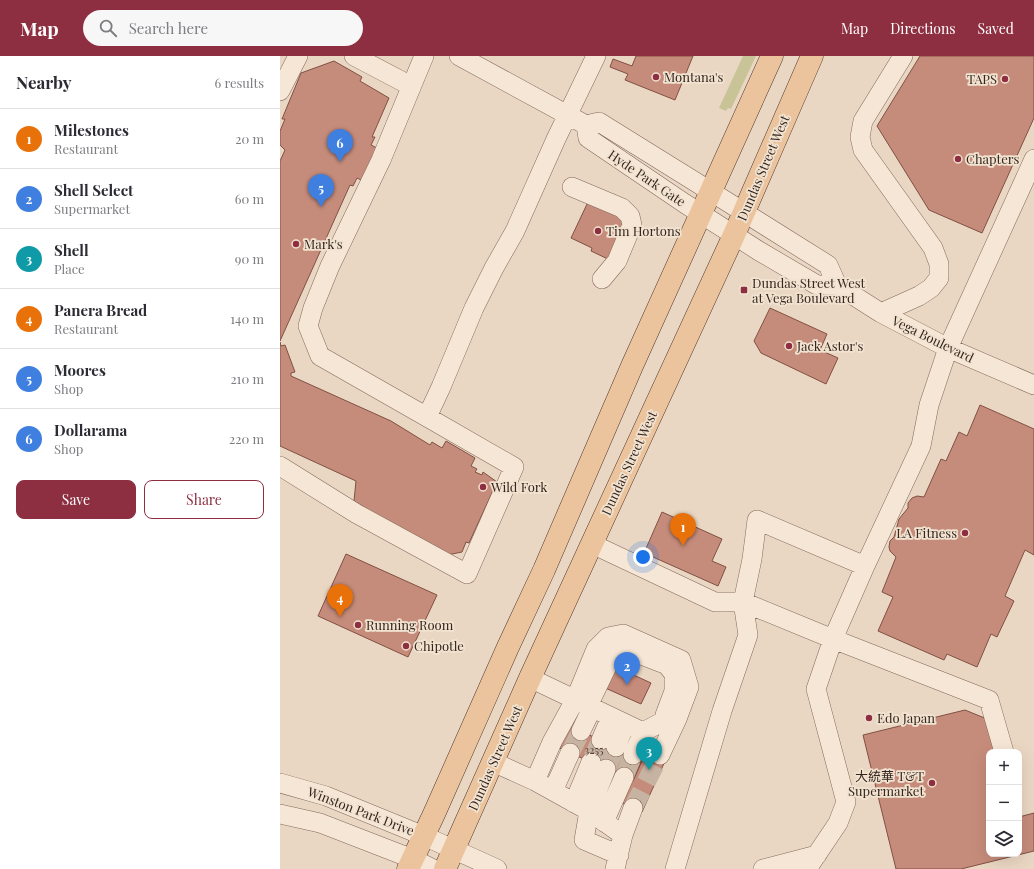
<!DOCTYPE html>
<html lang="en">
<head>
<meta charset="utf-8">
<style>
  :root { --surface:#fff; --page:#f7f7f7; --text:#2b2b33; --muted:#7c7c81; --line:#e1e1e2; --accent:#8e2f41 }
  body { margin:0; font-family:"Playfair Display","Noto Sans SC",serif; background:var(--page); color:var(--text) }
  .controls { position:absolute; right:12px; bottom:12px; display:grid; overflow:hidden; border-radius:8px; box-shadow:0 4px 16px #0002 }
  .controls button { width:36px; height:36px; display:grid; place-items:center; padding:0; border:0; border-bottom:1px solid var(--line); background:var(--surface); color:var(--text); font:20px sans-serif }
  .you { position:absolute; left:363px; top:501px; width:14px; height:14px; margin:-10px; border:3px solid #fff; border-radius:50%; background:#1a73e8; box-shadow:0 0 0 6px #1a73e833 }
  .badge { display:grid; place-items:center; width:26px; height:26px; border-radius:50%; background:var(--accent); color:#fff; font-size:13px; font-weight:700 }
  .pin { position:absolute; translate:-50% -33px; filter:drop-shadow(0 1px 2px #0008) }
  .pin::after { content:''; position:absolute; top:21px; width:14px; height:12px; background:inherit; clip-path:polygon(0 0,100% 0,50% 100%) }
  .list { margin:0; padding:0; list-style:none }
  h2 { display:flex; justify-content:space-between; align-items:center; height:52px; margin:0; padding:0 16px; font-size:17px }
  h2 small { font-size:13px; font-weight:400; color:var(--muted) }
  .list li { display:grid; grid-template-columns:26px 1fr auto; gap:12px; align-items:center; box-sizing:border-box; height:60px; padding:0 16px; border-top:1px solid var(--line) }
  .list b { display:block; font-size:15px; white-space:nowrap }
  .list p { margin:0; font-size:13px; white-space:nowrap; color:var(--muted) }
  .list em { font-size:13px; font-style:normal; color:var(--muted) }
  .actions { display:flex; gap:8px; padding:12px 16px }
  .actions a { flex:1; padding:9px 0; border:1px solid var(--accent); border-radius:8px; text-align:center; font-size:14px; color:var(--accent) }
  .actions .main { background:var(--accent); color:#fff }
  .icon { flex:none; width:22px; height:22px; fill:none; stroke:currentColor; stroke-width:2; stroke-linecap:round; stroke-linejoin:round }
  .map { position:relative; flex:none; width:754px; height:813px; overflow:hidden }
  header { display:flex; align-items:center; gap:24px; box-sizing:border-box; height:56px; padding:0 20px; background:var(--accent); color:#fff }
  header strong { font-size:19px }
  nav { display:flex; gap:22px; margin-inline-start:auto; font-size:14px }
  .search { width:280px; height:36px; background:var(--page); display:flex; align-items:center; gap:10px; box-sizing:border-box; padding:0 14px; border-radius:22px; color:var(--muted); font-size:15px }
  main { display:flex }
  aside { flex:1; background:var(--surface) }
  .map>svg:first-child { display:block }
  .green { fill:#c8c497 }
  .building { fill:#c68c7b; stroke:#805043 }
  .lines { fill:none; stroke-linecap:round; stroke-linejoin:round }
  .minor-tunnel { stroke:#c6b3a2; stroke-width:19; stroke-dasharray:19 10; stroke-linecap:butt }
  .minor-casing { stroke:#83695b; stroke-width:20 }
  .major-casing { stroke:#51392f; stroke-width:23 }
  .minor { stroke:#f6e6d5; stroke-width:19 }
  .major { stroke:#ebc49d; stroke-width:22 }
  .poi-dot { fill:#8e2f41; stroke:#f2e3d1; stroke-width:1.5 }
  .labels { text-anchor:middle; stroke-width:3.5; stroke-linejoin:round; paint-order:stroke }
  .number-label { font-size:11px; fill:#583f35 }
  .poi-label { font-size:13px; fill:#34251e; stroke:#f2e3d1; text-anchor:start }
  .street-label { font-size:13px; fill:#34251e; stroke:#f2e3d1 }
</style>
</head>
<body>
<header>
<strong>Map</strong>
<div class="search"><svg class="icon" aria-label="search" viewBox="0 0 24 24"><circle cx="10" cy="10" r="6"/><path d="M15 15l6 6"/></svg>Search here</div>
<nav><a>Map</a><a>Directions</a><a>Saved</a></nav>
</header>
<main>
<aside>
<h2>Nearby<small>6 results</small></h2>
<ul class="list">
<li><span class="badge" style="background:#e8710a">1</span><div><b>Milestones</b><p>Restaurant</p></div><em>20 m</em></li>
<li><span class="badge" style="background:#3f7fe0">2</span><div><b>Shell Select</b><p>Supermarket</p></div><em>60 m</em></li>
<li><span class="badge" style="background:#0f9aa8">3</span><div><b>Shell</b><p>Place</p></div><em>90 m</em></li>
<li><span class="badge" style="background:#e8710a">4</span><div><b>Panera Bread</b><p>Restaurant</p></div><em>140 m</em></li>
<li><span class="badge" style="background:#3f7fe0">5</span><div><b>Moores</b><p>Shop</p></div><em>210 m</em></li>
<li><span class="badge" style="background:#3f7fe0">6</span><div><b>Dollarama</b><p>Shop</p></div><em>220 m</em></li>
</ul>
<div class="actions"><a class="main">Save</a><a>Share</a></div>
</aside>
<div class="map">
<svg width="754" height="813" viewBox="0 0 754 813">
  <rect width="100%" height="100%" fill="#ead7c3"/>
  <path class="green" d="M463,0H476L451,53L448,52L446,55L439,52Z"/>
  <path class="building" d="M356,0H413L395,44L345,24L348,18L330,11L333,3L352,10Z
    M640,0H754V62L702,177L649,154L597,70Z
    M54,5L82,21L80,25L109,42L92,81H95L91,89L101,94L87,127L77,122L73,130L70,129L0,285V105L5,94L0,89V75L5,63H2L21,17Z
    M308,146L340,154L345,169L330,204L311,195L312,192L291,182Z
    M490,252L547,278L540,294L558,302L546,328L481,297L474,285Z
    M0,286L1,290L5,289L15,316L11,317V320L111,365L150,389L152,386L162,392L166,385L195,402L191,410L197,413L195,416L202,419L203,416L217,426L189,487L186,486L182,496L162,500L74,445L76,425L0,390Z
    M700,349L754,373V499L745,494L725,540L734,545L717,581L711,578L697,611L667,598L664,604L598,575L613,541L602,536L616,501L610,495L609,491L610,485L614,481L619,463L628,452V447L632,442L637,440L644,441L661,403L666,405L679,376L687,380Z
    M382,456L442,483L432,505L446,511L438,530L364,497Z
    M66,498L157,539L128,601L38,560Z
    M334,610L371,627L361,648L323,631Z
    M685,654L707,663L715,696H709V798H739V761L754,757V795L681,813H616L583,679Z
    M287,669L363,703L353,725L277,691Z
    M367,693L384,700L386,703L362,756L342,747Z"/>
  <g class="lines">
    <path class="minor-tunnel" d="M290,697L301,675
      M311,706L321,684
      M326,713L336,691
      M344,721L353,699
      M353,752L380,699"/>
    <defs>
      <path id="minor" d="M74,0L131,30
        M179,0L306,69L319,66L414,125L548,209L557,229
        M0,35L18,0
        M306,69L308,82L404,147L479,195L537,229H557L601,257L668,292L754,329
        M292,131L342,152L350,160L352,169L337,205L322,223
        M601,257L639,240L651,232L659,222V208L653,192L583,94L580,81L583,65L623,0
        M147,361L161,331L194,252L214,212L235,175L276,83L316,0
        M0,410L77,458L187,518L234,411L147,361L40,300L28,270L33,252L50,210L101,104L144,0
        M312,488L435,546H463L553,583L709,644L724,696
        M250,622L363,676L382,666L397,663
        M308,650L333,598L343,592L387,609L394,618V635L385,659
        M301,675L312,652
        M321,684L331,661
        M336,691L345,668
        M353,699L363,676
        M213,706L255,725L309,755L343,779L335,813
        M326,713L309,755L304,784L339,799
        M255,725L272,686L295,644L316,593L328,581L343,578L401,604L409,631L397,663L380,699
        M0,727L46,740L144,780L217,813
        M273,735L290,697
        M294,747L311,706
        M0,758L40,767L133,803L153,813
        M324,766L344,721
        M343,779L353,752
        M395,813L442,655L468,579L463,546L472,503L477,464L585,510
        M483,813L537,799
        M527,813L558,767L566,746L536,633L553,583L585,510L641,390L649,349L668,292L754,103"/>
      <path id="major" d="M128,813L154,758L228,591L264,514L352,310L492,0
        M165,813L250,622L454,179L532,0"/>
    </defs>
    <use href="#minor" class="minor-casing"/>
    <use href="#major" class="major-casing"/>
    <use href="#minor" class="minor"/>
    <use href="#major" class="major"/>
  </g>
  <g class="poi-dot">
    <circle cx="376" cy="21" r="4"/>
    <circle cx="725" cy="23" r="4"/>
    <circle cx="678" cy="103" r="4"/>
    <circle cx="318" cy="175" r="4"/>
    <circle cx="16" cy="188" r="4"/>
    <rect x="460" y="230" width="8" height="8" rx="2"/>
    <circle cx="509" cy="290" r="4"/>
    <circle cx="203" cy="431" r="4"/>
    <circle cx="685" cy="477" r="4"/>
    <circle cx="78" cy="569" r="4"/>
    <circle cx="126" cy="590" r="4"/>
    <circle cx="589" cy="662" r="4"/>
    <circle cx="652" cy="727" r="4"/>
  </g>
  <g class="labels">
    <g class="number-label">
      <text x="314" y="698">3255</text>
    </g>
    <g class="poi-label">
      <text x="384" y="26">Montana's</text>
      <text x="717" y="28" text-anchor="end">TAPS</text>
      <text x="686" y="108">Chapters</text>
      <text x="326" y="180">Tim Hortons</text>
      <text x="24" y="193">Mark's</text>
      <text x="472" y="232">Dundas Street West<tspan x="472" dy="15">at Vega Boulevard</tspan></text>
      <text x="517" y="295">Jack Astor's</text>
      <text x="211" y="436">Wild Fork</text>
      <text x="677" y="482" text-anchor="end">LA Fitness</text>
      <text x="86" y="574">Running Room</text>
      <text x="134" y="595">Chipotle</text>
      <text x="597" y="667">Edo Japan</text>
      <text x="644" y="725" text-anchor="end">大統華 T&amp;T<tspan x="644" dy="15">Supermarket</tspan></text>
    </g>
    <g class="street-label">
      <text transform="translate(483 112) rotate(-67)" y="5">Dundas Street West</text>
      <text transform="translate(367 122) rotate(34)" y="5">Hyde Park Gate</text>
      <text transform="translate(653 283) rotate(26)" y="5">Vega Boulevard</text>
      <text transform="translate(349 407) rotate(-65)" y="5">Dundas Street West</text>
      <text transform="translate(215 702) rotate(-66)" y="5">Dundas Street West</text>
      <text transform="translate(81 755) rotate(21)" y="5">Winston Park Drive</text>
    </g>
  </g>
</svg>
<div class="controls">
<button>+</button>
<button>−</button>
<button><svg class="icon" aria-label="layers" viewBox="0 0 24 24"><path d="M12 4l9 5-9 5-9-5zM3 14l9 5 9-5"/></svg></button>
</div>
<div class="you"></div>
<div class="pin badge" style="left:403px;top:490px;background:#e8710a">1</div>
<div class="pin badge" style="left:347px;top:629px;background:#3f7fe0">2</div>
<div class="pin badge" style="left:369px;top:714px;background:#0f9aa8">3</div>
<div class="pin badge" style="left:60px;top:561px;background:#e8710a">4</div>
<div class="pin badge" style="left:41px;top:151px;background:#3f7fe0">5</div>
<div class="pin badge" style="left:60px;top:106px;background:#3f7fe0">6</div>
</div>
</main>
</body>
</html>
